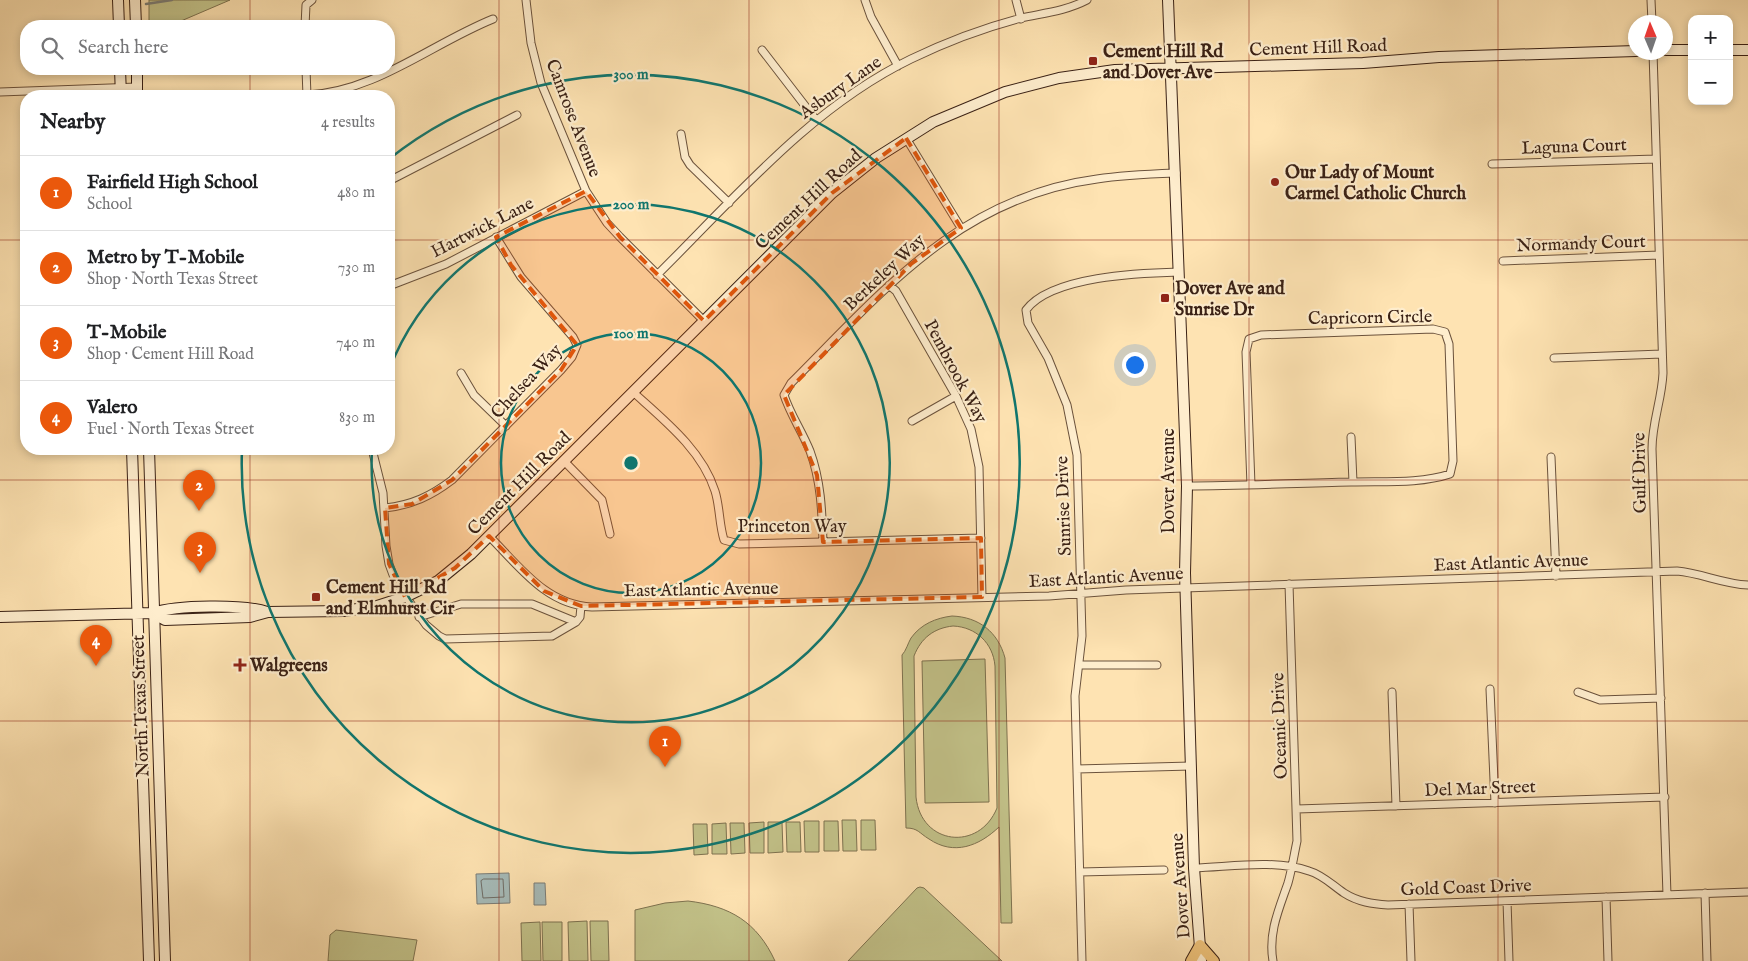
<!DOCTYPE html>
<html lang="en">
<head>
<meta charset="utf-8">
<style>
  :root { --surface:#fff; --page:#f2f2f2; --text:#202124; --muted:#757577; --line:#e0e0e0; --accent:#ea580c }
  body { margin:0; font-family:"IM FELL English",serif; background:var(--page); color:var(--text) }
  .controls { position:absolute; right:15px; top:15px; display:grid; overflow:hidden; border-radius:10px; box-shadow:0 2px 8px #0003 }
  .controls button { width:45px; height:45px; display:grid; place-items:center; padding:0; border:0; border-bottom:1px solid var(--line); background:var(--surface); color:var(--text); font:25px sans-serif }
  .compass { position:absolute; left:1628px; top:15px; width:45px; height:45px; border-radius:50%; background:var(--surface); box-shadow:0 2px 8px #0003; rotate:358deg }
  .you { position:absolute; left:1134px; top:364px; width:18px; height:18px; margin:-12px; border:4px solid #fff; border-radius:50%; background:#1a73e8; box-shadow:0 0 0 8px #1a73e833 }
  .badge { display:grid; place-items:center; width:32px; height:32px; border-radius:50%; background:var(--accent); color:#fff; font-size:16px; font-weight:700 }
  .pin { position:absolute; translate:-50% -41px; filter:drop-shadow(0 1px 2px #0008) }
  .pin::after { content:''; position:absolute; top:26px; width:18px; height:15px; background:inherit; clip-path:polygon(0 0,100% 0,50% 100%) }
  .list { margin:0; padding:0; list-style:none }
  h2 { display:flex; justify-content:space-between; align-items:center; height:65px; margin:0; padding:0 20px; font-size:21px }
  h2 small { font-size:16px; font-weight:400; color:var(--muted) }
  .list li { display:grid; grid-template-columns:32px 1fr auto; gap:15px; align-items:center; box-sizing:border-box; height:75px; padding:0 20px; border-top:1px solid var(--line) }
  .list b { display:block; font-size:19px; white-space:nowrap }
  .list p { margin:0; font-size:16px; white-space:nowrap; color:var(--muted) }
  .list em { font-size:16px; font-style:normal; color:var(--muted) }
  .icon { flex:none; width:28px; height:28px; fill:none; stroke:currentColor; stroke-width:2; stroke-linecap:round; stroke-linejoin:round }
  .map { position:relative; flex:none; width:1748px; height:961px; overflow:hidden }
  .search { position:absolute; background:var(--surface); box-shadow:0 2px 8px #0003; left:20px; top:20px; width:375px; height:55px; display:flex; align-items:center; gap:12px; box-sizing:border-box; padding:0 18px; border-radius:20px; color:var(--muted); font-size:19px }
  .panel { position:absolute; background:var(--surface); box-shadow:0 2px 8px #0003; left:20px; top:90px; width:375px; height:365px; border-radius:20px }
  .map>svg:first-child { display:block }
  .green { fill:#c3c38a; stroke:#7e7250; fill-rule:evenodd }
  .water { fill:#a6bbb9; stroke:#7b7d77 }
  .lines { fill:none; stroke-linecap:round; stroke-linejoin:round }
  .shore { stroke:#706e67; stroke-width:1 }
  .stream { stroke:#7b7d77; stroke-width:2.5 }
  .street-casing { stroke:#6b523c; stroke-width:9 }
  .secondary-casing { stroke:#3a2115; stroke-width:12 }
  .primary-casing { stroke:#3a2115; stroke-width:12 }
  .street { stroke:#feedcd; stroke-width:7 }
  .secondary { stroke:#feedcd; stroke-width:10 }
  .primary { stroke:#efc279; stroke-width:10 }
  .marked { fill:#df560c; fill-opacity:0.2; stroke:#df560c; stroke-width:4; stroke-dasharray:10 6; stroke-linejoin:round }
  .grid { fill:none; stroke:#8f2418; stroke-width:1; stroke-opacity:0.55 }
  .ring { fill:none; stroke:#0f766e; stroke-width:2.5 }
  .poi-dot { fill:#8f2418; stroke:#feedcd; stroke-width:2 }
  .labels { text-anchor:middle; stroke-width:4.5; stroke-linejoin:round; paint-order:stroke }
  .street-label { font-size:18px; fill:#3a2115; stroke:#feedcd }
  .poi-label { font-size:18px; font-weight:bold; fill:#3a2115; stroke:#feedcd; text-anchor:start }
  .centre { fill:#0f766e; stroke:#feedcd; stroke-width:2.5 }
  .ring-label { font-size:15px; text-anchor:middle; font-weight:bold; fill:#0f766e; stroke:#feedcd; stroke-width:4.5; stroke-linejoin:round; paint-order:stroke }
</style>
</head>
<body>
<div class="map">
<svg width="1748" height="961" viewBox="0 0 1748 961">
  <rect width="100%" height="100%" fill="#fee3b2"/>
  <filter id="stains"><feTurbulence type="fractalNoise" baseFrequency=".004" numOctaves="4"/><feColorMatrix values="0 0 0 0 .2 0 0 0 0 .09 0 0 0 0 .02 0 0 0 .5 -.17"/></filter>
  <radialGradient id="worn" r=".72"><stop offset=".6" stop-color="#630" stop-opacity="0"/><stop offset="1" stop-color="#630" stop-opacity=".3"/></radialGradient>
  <path class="green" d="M149,0H230L181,21L149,25Z
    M952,616C979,617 998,632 1005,658L1012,923H1001L999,827C979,846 954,856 929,839C919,833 918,828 906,828L902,655C906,651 908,643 911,638C921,624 936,618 952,616ZM953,626C976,627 993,643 995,666L997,808C979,852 921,845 916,797L914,656C921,638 934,628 953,626Z
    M985,659L989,802L925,803L922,661Z
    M842,820H856L857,851H843Z
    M861,820H875L876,850H861Z
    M804,821H819V852H805Z
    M824,821H838L839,851H824Z
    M764,822V853H750L749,823Z
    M768,822H782L783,852L768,853Z
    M786,822H800L801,852H787Z
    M726,823L727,854H712V824Z
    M730,823H744L745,853L731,854Z
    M693,824H707L708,854L694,855Z
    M920,887L924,888L1002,961H848L917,888Z
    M688,901C730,906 757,922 775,961H635V910L665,903Z
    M587,921L588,961H569L568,922Z
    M590,921H608L609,961H591Z
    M540,922L541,961H522L521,923Z
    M542,922H562V961H543Z
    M336,930L417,940L413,961H328L330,935Z"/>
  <path class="water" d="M509,873L510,903L477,904L476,874Z
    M534,883H545L546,905H534Z"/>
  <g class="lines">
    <path class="shore" d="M484,879H503L504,897L483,898L481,881Z"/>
    <path class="stream" d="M146,4L172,0"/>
    <defs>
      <path id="street" d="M526,0L531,43L541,83L586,191L607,223L620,237L704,321
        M865,0L871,17L898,66
        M1016,0L1021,19
        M1651,0L1652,22
        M305,26L306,5L312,0
        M762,50L816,120
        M1653,52L1663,373C1662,399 1652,422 1652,449L1667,895
        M306,69L307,96
        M0,92L137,87
        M307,95C375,92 431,44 493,19
        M681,134L685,157L690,165L729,203
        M906,138L961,228
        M1492,164L1656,159
        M389,181L517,115
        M1503,261L1659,255
        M657,275C736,197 810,108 911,59C946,42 983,28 1021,18C1044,13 1066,11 1087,0
        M889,285L896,291L956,396L971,429L979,467L982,597
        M389,286L446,264L586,191
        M1554,358L1662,354
        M461,373L474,395L506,426
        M633,392C664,420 702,450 715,491C720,507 719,524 724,540L739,544L981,538
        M912,421L956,396
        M1351,437L1353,482
        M372,449L383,493L386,546L389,564L396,583L426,625L439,636L445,639L552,636L576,622L580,617L581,606
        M1551,457L1556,576
        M564,461L602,500L610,534
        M1187,486C1242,486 1297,483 1351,482C1384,481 1420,484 1450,474L1453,461L1449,344L1445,332L1433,329L1261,335L1249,339L1246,352L1251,485
        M385,508C412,505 431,496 452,480L561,370L572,357L577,345L573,337L521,277L496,237
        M489,536C519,566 546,605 592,607L1049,596L1126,590L1677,571C1701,573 1723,584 1748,585
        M823,542C822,511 821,481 810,451C802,431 790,414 784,395L791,383C883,291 960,197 1097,179C1123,175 1150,174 1176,173
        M419,617L461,604H532L576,622
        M1079,665H1157
        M1490,689L1495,803
        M1392,692L1396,806
        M1578,692L1600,700L1661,698
        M1077,769L1191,766
        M1297,809L1665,797
        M1194,868C1230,867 1274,859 1309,871C1323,875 1332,885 1344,893C1358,902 1373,904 1388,905L1748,892
        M1080,872L1164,870
        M1705,893L1707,961
        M1606,897L1608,961
        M1507,901L1509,961
        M1409,904L1411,961
        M1082,961L1075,696L1082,636L1077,455L1067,405L1048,358L1028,323L1026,310C1051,276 1140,273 1179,272
        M1273,961C1268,933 1279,909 1288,883C1292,869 1294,855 1297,841L1289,584"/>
      <path id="secondary" d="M118,0L119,26
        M135,0L136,26
        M1168,0L1187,486L1185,573L1194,868L1201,961
        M1666,50H1692
        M1729,50H1748
        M120,69L121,96
        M137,69V96
        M132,449L149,961
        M149,449L165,961
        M153,613L165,620L250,617L268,612L344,611L377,606L405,597L438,581L471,554L832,193L876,158L933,122L1005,92L1059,78L1115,70L1363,63L1439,57L1636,51
        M0,617L153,613C176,605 244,604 267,612"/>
      <path id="primary" d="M1191,961L1200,945L1214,961"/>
    </defs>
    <use href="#street" class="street-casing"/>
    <use href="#secondary" class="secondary-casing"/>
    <use href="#primary" class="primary-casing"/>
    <use href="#street" class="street"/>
    <use href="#secondary" class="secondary"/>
    <use href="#primary" class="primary"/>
  </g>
  <path class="marked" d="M906,138L961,228L911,264L784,395L817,475L823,542L981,538L982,597L581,606L544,591L489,536L455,568L405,597L389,564L385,508L412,504L452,480L561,370L577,345L511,265L496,237L586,191L620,237L704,321L832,193Z"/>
  <path class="grid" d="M250,0V26M499,0V961M749,0V961M999,0V961M1249,0V961M1498,0V961M250,69V96M0,240H26M389,240H1748M250,449V961M0,480H1748M0,721H1748"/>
  <g class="ring">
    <circle cx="631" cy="463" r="130"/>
    <path d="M389 370A259 259 0 1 1 372 449"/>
    <path d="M389 159A389 389 0 1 1 242 449"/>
  </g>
  <g class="poi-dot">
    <rect x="1088" y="56" width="10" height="10" rx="2.5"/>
    <circle cx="1275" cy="182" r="5"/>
    <rect x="1160" y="293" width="10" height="10" rx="2.5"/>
    <rect x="311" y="592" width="10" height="10" rx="2.5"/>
    <path d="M237.5 657.5h5v5h5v5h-5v5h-5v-5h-5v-5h5z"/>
  </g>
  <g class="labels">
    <g class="street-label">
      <text transform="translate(1318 47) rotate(-2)" y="6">Cement Hill Road</text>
      <text transform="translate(840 87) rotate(-35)" y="6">Asbury Lane</text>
      <text transform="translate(574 118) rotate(69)" y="6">Camrose Avenue</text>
      <text transform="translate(1574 146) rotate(-2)" y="6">Laguna Court</text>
      <text transform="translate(808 199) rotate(-43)" y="6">Cement Hill Road</text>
      <text transform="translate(482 227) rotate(-27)" y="6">Hartwick Lane</text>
      <text transform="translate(1581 243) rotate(-2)" y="6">Normandy Court</text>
      <text transform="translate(884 272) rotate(-43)" y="6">Berkeley Way</text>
      <text transform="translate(1370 317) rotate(-1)" y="6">Capricorn Circle</text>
      <text transform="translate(956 371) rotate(62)" y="6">Pembrook Way</text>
      <text transform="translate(526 381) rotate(-47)" y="6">Chelsea Way</text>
      <text transform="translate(1639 473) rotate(-91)" y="6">Gulf Drive</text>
      <text transform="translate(1168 481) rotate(-90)" y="6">Dover Avenue</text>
      <text transform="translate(519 483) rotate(-45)" y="6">Cement Hill Road</text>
      <text transform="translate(1063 506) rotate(-92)" y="6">Sunrise Drive</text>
      <text x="792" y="532">Princeton Way</text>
      <text transform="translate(1511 562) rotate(-2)" y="6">East Atlantic Avenue</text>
      <text transform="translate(1106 577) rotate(-3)" y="6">East Atlantic Avenue</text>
      <text transform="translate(701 589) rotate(-1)" y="6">East Atlantic Avenue</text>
      <text transform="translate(140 706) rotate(-92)" y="6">North Texas Street</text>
      <text transform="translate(1279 726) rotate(-92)" y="6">Oceanic Drive</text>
      <text transform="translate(1480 788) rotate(-2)" y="6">Del Mar Street</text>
      <text transform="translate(1180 886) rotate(-94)" y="6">Dover Avenue</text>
      <text transform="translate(1466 887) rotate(-2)" y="6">Gold Coast Drive</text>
    </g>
    <g class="poi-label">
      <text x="1103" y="57">Cement Hill Rd<tspan x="1103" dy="21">and Dover Ave</tspan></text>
      <text x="1285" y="178">Our Lady of Mount<tspan x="1285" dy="21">Carmel Catholic Church</tspan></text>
      <text x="1175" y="294">Dover Ave and<tspan x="1175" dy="21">Sunrise Dr</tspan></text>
      <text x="326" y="593">Cement Hill Rd<tspan x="326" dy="21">and Elmhurst Cir</tspan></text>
      <text x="250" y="671">Walgreens</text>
    </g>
  </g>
  <circle cx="631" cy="463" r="8" class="centre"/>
  <g class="ring-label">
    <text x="631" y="79">300 m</text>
    <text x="631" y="209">200 m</text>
    <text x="631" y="338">100 m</text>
  </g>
  <rect width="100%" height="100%" filter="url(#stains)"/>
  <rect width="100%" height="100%" fill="url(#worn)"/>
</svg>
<div class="controls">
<button>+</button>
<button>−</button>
</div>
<svg class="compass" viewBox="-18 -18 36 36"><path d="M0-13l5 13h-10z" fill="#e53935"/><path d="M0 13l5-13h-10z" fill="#757577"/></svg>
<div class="you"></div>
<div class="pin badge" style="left:665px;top:767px">1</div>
<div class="pin badge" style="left:199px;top:511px">2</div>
<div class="pin badge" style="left:200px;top:573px">3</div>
<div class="pin badge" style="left:96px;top:666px">4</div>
<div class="search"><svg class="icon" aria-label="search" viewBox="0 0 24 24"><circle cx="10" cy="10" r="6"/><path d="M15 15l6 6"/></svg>Search here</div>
<section class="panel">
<h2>Nearby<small>4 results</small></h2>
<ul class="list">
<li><span class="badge">1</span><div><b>Fairfield High School</b><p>School</p></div><em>480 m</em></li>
<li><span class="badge">2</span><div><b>Metro by T-Mobile</b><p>Shop · North Texas Street</p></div><em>730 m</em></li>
<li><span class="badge">3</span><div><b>T-Mobile</b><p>Shop · Cement Hill Road</p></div><em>740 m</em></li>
<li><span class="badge">4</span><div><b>Valero</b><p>Fuel · North Texas Street</p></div><em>830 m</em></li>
</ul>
</section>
</div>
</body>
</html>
